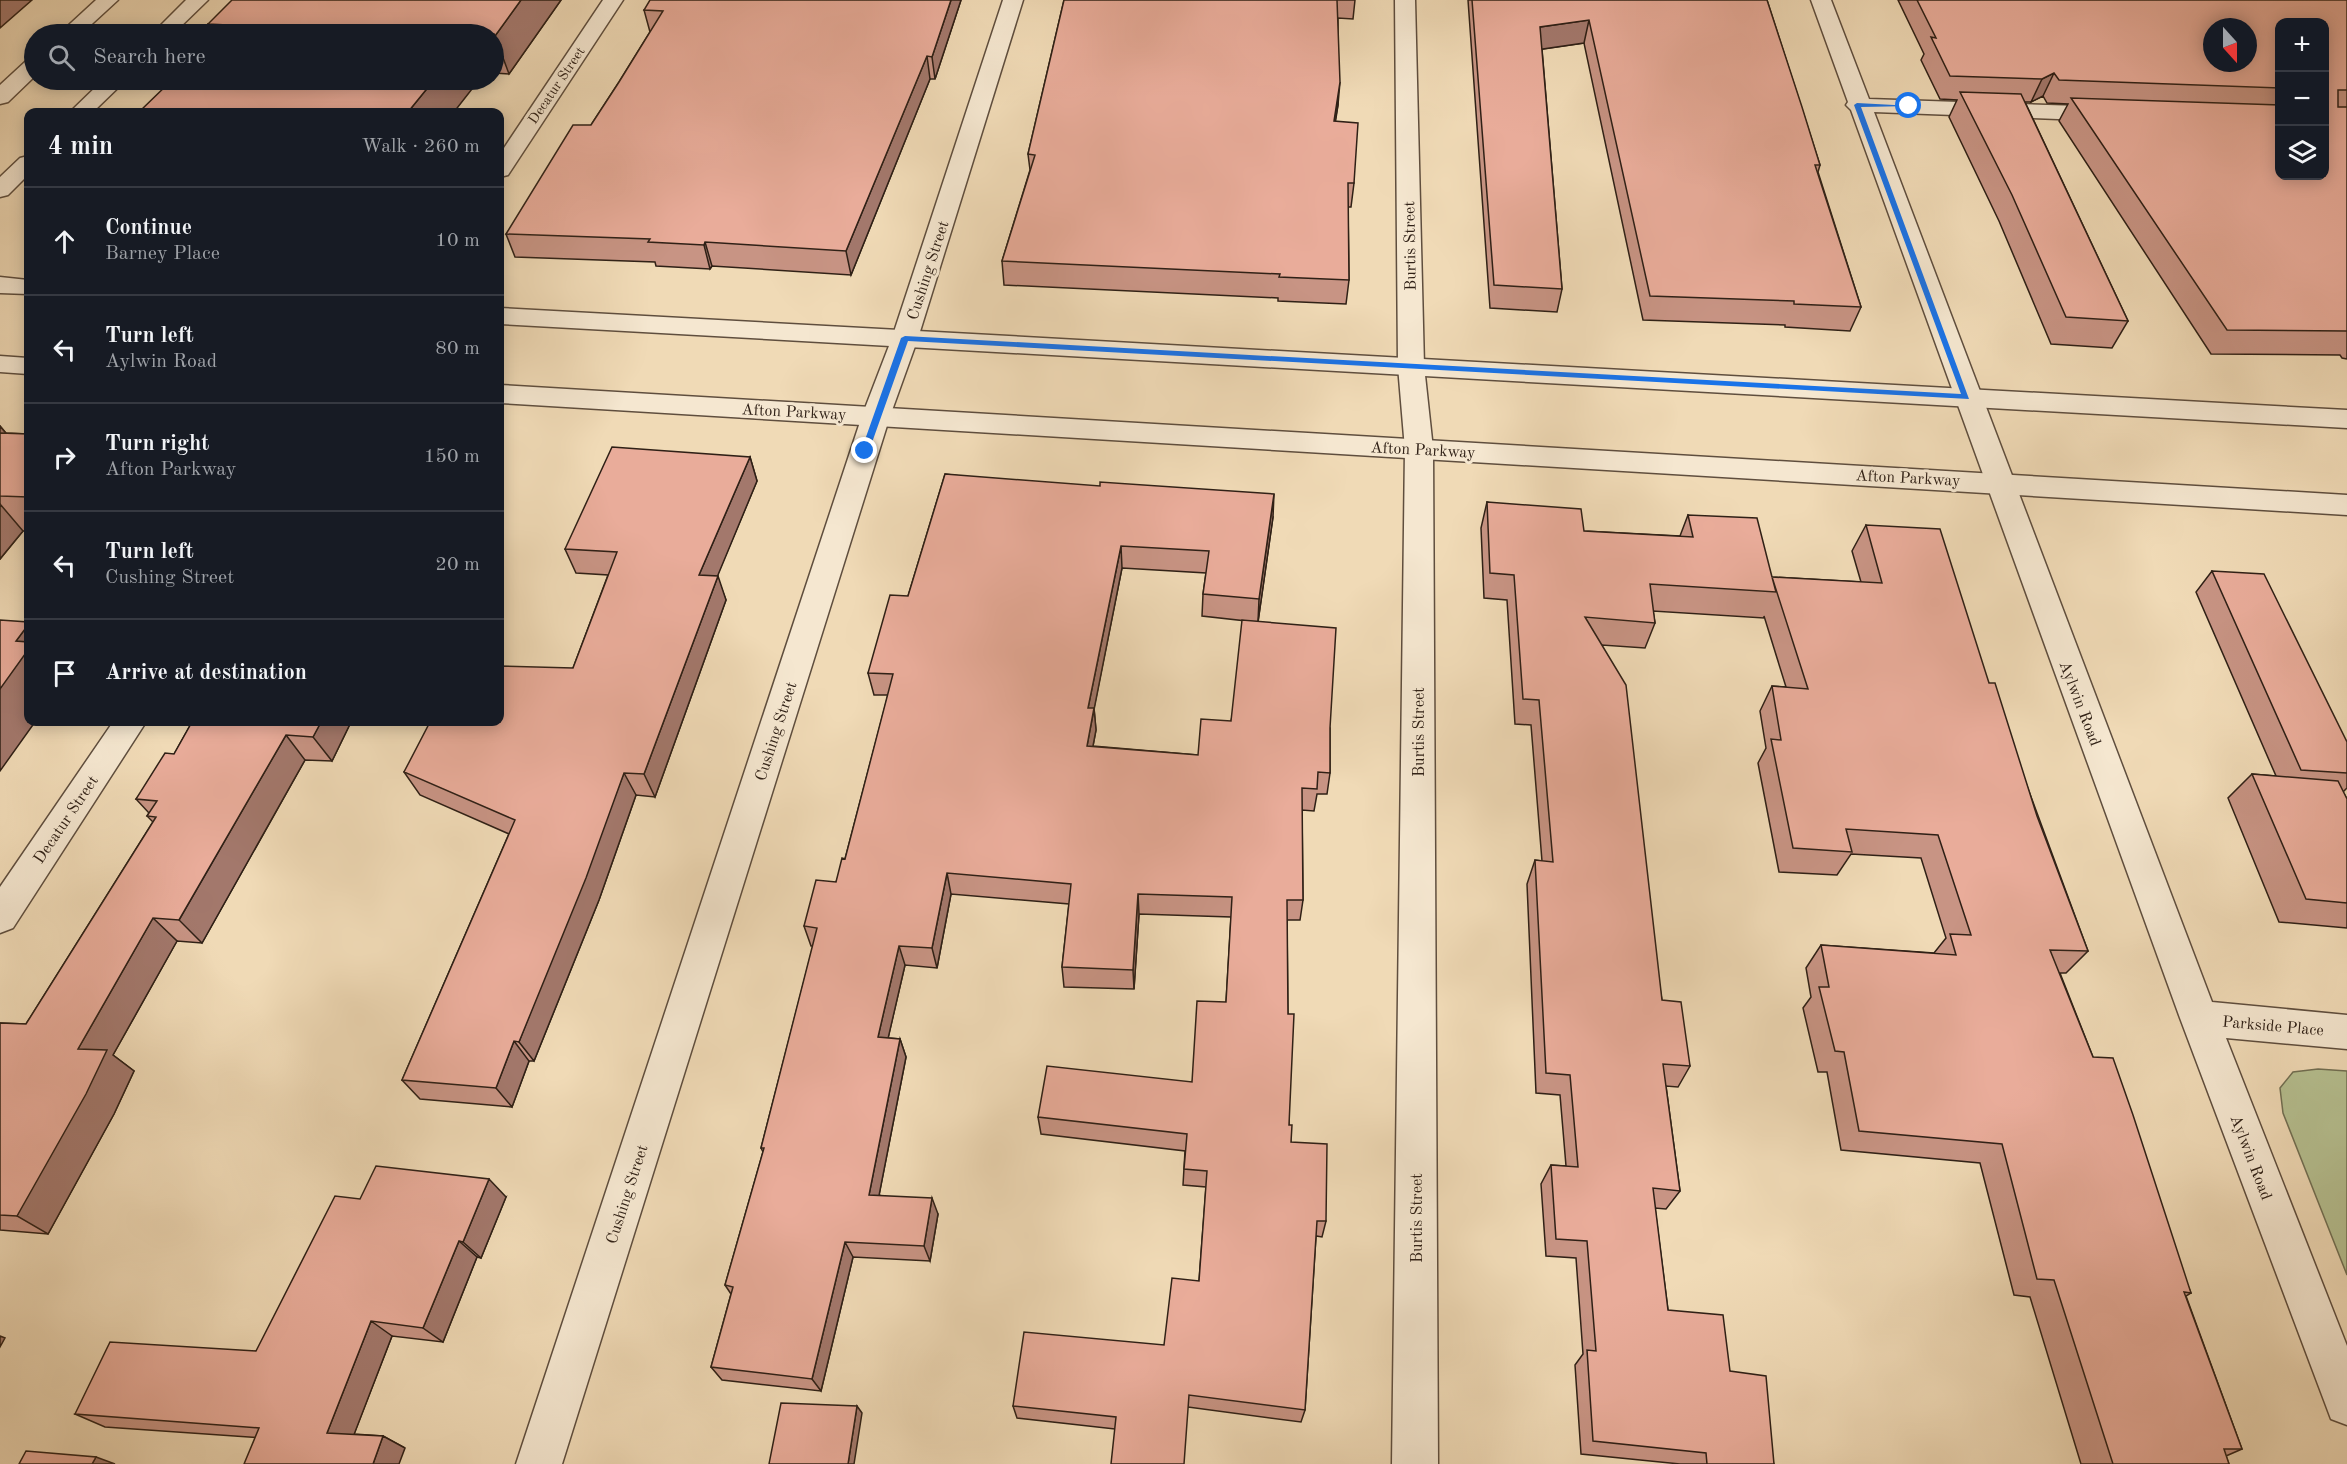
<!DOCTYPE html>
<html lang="en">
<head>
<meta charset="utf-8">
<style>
  :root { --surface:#171b24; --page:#20242c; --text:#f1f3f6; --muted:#9ea1a6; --line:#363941 }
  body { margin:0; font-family:"Old Standard TT",serif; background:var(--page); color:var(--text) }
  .controls { position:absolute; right:18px; top:18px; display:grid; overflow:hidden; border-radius:12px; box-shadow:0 3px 15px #0003 }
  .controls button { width:54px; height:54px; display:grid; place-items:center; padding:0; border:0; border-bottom:2px solid var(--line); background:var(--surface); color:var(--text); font:30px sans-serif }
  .compass { position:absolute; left:2203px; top:18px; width:54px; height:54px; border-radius:50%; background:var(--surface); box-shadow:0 3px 15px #0003; rotate:159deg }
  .stop { position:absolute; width:18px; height:18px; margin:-14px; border:4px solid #1a73e8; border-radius:50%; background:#fff }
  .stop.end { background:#1a73e8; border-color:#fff; box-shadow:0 2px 6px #0008 }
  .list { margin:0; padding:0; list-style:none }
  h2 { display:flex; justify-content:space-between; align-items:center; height:78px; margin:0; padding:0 24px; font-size:26px }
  h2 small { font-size:20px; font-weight:400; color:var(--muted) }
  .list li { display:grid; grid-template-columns:39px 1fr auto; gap:18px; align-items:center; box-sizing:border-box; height:108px; padding:0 24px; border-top:2px solid var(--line) }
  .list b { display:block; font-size:22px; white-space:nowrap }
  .list p { margin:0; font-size:20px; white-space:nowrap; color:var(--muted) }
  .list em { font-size:20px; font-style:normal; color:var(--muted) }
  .icon { flex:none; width:33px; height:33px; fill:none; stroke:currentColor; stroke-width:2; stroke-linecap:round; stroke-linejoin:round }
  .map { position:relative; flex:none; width:2347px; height:1464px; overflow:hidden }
  .search { position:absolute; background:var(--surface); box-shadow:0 3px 15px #0003; left:24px; top:24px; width:480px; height:66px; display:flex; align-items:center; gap:15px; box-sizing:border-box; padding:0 21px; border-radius:33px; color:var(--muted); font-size:22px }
  .panel { position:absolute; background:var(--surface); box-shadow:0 3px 15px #0003; left:24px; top:108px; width:480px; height:618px; border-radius:12px }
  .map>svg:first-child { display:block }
  .green { fill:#b6c091; stroke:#727054; stroke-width:1.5 }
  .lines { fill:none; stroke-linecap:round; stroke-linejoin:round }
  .minor-casing { stroke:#5f4e3e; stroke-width:3 }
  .tertiary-casing { stroke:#5f4e3e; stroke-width:3 }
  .minor { fill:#f5e7d0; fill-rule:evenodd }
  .tertiary { fill:#f5e7d0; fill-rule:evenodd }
  .wall { fill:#c89484; stroke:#2f2016; stroke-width:1.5; fill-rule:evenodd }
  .shaded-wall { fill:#a3786c; stroke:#2f2016; stroke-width:1.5 }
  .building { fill:#e9ac9a; stroke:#2f2016; stroke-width:1.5; fill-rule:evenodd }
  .route { fill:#1a73e8 }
  .labels { text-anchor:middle; stroke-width:6; stroke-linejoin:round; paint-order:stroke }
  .far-street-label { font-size:14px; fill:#2f2016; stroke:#f5e7d0 }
  .street-label { font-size:16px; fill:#2f2016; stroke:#f5e7d0 }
</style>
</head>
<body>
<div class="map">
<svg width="2347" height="1464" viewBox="0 0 2347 1464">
  <rect width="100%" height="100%" fill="#f0dab6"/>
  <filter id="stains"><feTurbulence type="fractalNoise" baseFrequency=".00333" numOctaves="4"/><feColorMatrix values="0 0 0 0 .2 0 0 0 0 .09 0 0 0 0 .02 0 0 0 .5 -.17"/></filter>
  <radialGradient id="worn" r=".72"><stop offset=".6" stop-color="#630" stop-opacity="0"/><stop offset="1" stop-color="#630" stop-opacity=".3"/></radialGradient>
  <path class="green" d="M2318,1069L2347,1071V1275L2283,1113L2280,1088L2293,1072Z"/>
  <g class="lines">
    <defs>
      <path id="minor" d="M96,0H118L81,34H59Z
        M186,0H208L173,34H152Z
        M603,0H623L508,175L500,177V154Z
        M1003,0H1023L918,338L890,416L562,1464H516L862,416L892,338Z
        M1395,0H1415L1424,366L1433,449L1438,1464H1392L1405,449L1398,366Z
        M1811,0H1831L1869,99L2110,107L2118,109L2121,114L2118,119L2110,121L1874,112L2212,1002L2347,1015V1049L2226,1038L2347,1346V1425L2331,1419L2325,1403L2180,1018L1851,110L1846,105L1848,102Z
        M34,60V77L8,102L0,104V85L26,61Z
        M103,80H126L93,112H70Z
        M28,156V175L8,195L0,197V177L20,158Z
        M113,722H146L13,928L0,933V887Z"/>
      <path id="tertiary" d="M0,277L28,280V294L0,293Z
        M500,308L2347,410V428L500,324Z
        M0,356L28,358V374L0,372Z
        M500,385L2347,495V515L500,403Z"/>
    </defs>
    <use href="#minor" class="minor-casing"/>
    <use href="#tertiary" class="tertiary-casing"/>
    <use href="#minor" class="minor"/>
    <use href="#tertiary" class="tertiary"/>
  </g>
  <path class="wall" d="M561,0L509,74L494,73V34H213L208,24Z
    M961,0L935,79H930L851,275L712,266L710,269L656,266L655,262L515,257L506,234L591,125L619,82L650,32L644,10Z
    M1064,0H1355L1353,19L1338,18V105L1335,121L1354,183L1351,207H1348L1349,280L1346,304L1278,301V298L1004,285L1002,261L1030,170L1028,154Z
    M1468,0H1767L1820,165L1818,172L1861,307L1850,331L1785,327V325L1643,320L1584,43L1542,49L1562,289L1557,312L1490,308Z
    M1898,0H2347V359L2342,358L2340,355L2211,354L2059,121L2068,104L2047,103L2043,96L2031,102H2025L2128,321L2112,348L2051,344L1999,221L1949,117L1957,100L1940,99L1921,60L1924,54ZM2280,22L2325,176H2280Z
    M0,426L6,433L28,434V531H23L0,559Z
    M750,457L757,481L717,576L726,600L655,797L636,795L599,900L534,1061H529L512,1107L420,1099L402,1080L509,834L420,795L404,772L573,668L608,575L576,573L565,549Z
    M945,474L1273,517L1258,622L1330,728V773L1327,794H1317L1314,811L1302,810L1303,900L1300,920H1287L1289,1125L1291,1142L1326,1221L1322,1237L1316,1236L1305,1410L1301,1422L1188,1407L1115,1429L1017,1418L1013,1406L1164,1345L1199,1281L1206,1187L1183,1185L1185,1151L1041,1134L1038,1117L1192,1082L1226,1002L1231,917L1139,914L1134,989L1064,987L1062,967L1069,904L951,894L937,968L905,965L888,1038L900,1039L906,1057L879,1195L938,1214L930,1261L853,1257L821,1391L722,1380L711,1367L731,1294L725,1285L763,1152L761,1148L813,946H811L804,926L836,882L845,859L888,695H874L868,673L908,596ZM1122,568L1206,573L1203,594L1202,616L1255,622L1231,721L1198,755L1093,746L1096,730L1094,708Z
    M1487,502L1584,531L1680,536L1688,515L1772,577L1861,582L1852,551L1866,525L1989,683L2088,951L2066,973H2060L2093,1057L2191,1293L2186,1296L2242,1449L2226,1456L2229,1464H2081L2030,1297L2014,1295L1980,1163L1841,1150L1827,1072H1818L1803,1008L1811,997L1806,968L1821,945L1934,953L1946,938L1921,858L1851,854L1837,875L1779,872L1758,763L1766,748L1760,711L1772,686L1786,687L1764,616V618L1653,611L1655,623L1645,648L1602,645L1662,1000L1690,1066L1678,1087L1666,1086L1680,1191L1666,1209L1655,1208L1668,1310L1730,1371L1774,1464H1680L1581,1454L1575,1365L1583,1354L1576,1258L1546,1256L1541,1184L1551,1165L1566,1166L1560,1095L1536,1093L1527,884L1535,860L1542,861L1531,725L1515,724L1507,600L1484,598L1481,528Z
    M2212,571L2347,742V788L2343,792L2347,799V928L2279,922L2228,798L2252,774L2276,776L2196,592Z
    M192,722H351L332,761L305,760L202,943L177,941L113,1055L134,1071L114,1114L48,1234L0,1230V1023L26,1024L153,822L147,816L149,813L136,799L174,754Z
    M506,1197L481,1258L477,1257L443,1342L392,1336L354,1434L383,1436L405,1448L105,1427L75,1414L256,1351Z"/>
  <path class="shaded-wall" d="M0,0H32L0,28Z
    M521,0H561L509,74L495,36Z
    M951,0H961L935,79L932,57Z
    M1589,20L1584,43L1536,50L1540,27Z
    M927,56L930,79L851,275L846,251Z
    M2054,73L2043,96L2031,102L2042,79Z
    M434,80H479L454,112H408Z
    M1340,82L1338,105L1332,145L1334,121Z
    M705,242L712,266L710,269L704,245Z
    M0,426L17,447L0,467Z
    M750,457L757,481L708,599L699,575Z
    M1274,494L1273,517L1258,622L1259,599Z
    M0,504L23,531L0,559Z
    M1121,546L1122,568L1090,730L1088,708Z
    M718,576L726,600L655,797L644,774Z
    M28,625V722H35L0,771V689L16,641Z
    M1094,708L1096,730L1089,767L1087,746Z
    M321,722H351L332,761L313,737Z
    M286,735L305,760L202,943L179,920Z
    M624,773L636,795L599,900L534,1061L519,1042Z
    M947,873L951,894L937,968L932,948Z
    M1138,894L1139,914L1134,989L1133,970Z
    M153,918L177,941L113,1055L134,1071L114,1114L48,1234L17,1216L78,1049Z
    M899,946L905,965L884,1056L878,1037Z
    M900,1039L906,1057L876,1211L869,1195Z
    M514,1041L529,1061L512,1107L496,1088Z
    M489,1179L506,1197L481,1258L463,1242Z
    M932,1198L938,1214L930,1261L924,1246Z
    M459,1241L477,1257L443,1342L423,1328Z
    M845,1242L853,1257L821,1391L812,1379Z
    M371,1321L392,1336L350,1445L327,1433Z
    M0,1336L5,1338L0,1347Z
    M857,1406L862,1413L854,1464H848Z
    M383,1436L405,1448L399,1464H373Z
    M96,1457L115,1464H92Z"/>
  <path class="building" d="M232,0H521L495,36H494V34H217L226,25L208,24Z
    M650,0H951L932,57L927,56L846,251L705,242L704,245L648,242L650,239L506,234L573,125H591L619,82L663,11L644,10Z
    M1064,0H1337L1340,82L1334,121L1358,123L1354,183H1348L1349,280L1279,277L1280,274L1002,261L1035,155L1028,154Z
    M1472,0H1767L1802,107L1820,165H1815L1861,307L1794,304V301L1650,296L1589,20L1540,27L1562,289L1494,285Z
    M1917,0H2347V90H2338V107H2347V331L2227,330L2071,98L2280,105V176H2325V22H2280V88L2059,80L2054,73L2042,79L1950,76L1931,37L1936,38ZM2212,27H2248V63H2212Z
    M172,80H434L408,112H139Z
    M1960,92L2021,94L2128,321L2066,317L2012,195Z
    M0,433L28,434V497L0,496Z
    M612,447L750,457L699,575L718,576L644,774L624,773L586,878L519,1042L514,1041L496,1088L402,1080L515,820L404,772L430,722H500V666L573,668L617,552L565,549Z
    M945,474L1100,486V482L1274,494L1259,599L1203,594L1209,551L1121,546L1088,708H1094L1087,746L1198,755L1201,719L1231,721L1242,620L1336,628L1330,728V773L1318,772L1317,789L1302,788L1303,900H1287L1288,1014H1294L1289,1125H1292L1291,1142L1327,1144L1326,1221H1317L1305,1410L1189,1395L1184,1464H1111L1116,1417L1013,1406L1024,1332L1164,1345L1172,1278L1199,1281L1207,1171L1184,1169L1187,1134L1038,1117L1047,1066L1192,1082L1197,1001L1226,1002L1232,897L1138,894L1133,970L1062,967L1071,884L947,873L932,948L899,946L878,1037L900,1039L869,1195L932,1198L924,1246L845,1242L812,1379L711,1367L733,1287L725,1285L764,1148H761L817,928L804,926L816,880L836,882L842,858L845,859L893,674L868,673L890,595L908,596Z
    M1487,502L1581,509L1584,531L1693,537L1688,515L1757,518L1772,577L1882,583L1866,525L1940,529L1989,683H1995L2037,816L2088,951L2050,950L2093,1057L2113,1058L2133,1115L2191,1293L2184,1292L2242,1449H2224L2229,1464H2113L2054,1280L2037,1279L2002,1144L1859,1131L1844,1052L1835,1051L1819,987H1829L1821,945L1956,955L1950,934L1971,935L1938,835L1846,829L1852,852L1793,848L1771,739L1781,740L1772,686L1808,689L1772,577L1776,592L1650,584L1655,623L1585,617L1626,685L1662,1000L1681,1002L1690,1066L1663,1064L1680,1191L1653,1188L1668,1310L1723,1315L1730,1371L1766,1376L1774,1464H1707L1706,1453L1593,1441L1587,1350L1596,1351L1587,1241L1556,1239L1551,1165L1578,1167L1570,1075L1546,1073L1535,860L1553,862L1539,700L1523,699L1514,575L1490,573Z
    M2212,571L2264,574L2347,742V773L2301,770Z
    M0,620L28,622V625L16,641L28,642V650L0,689Z
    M192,722H321L313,737L286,735L179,920L153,918L78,1049L107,1050L86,1094L17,1216L0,1215V1023L26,1024L156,817L147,816L157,801L136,799L165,753L174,754Z
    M2252,774L2338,781L2347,799V903L2306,899Z
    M376,1166L489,1179L463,1242L459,1241L423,1328L371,1321L327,1433L383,1436L373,1464H244L259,1428L75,1414L110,1342L256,1351L335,1196L360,1199Z
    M781,1403L857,1406L848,1464H769Z
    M26,1451L96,1457L92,1464H19Z"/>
  <path class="route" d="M1857,103L1913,106L1861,107L1969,399L908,341L869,451L865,453L861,451L901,338L905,336L1961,394L1854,105Z"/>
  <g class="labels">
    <g class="far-street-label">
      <text transform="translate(556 85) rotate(-56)" y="5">Decatur Street</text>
    </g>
    <g class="street-label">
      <text transform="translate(1409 246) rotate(-91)" y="6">Burtis Street</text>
      <text transform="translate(927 270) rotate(-72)" y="6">Cushing Street</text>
      <text transform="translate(794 411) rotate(3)" y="6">Afton Parkway</text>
      <text transform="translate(1423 449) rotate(3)" y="6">Afton Parkway</text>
      <text transform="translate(1908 477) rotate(3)" y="6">Afton Parkway</text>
      <text transform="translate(2081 703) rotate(69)" y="6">Aylwin Road</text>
      <text transform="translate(775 731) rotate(-72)" y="6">Cushing Street</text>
      <text transform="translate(1418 732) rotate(-90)" y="6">Burtis Street</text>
      <text transform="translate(65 819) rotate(-56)" y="6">Decatur Street</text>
      <text transform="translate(2273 1025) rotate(5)" y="6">Parkside Place</text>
      <text transform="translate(2252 1157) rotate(69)" y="6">Aylwin Road</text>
      <text transform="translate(626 1194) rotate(-72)" y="6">Cushing Street</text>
      <text transform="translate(1416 1218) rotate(-90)" y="6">Burtis Street</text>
    </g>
  </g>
  <rect width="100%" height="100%" filter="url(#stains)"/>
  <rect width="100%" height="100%" fill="url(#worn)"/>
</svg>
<div class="controls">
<button>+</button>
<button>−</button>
<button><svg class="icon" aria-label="layers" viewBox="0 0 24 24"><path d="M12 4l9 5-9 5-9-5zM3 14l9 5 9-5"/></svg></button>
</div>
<svg class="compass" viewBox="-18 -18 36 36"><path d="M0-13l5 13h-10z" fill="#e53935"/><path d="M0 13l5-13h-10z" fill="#9ea1a6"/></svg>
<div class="stop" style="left:1909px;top:106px"></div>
<div class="stop end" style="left:865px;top:451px"></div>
<div class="search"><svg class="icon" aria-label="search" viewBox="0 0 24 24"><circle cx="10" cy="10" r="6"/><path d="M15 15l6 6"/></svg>Search here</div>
<section class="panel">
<h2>4 min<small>Walk · 260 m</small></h2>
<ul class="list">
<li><svg class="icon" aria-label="ahead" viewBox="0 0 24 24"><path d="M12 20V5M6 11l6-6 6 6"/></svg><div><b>Continue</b><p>Barney Place</p></div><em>10 m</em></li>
<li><svg class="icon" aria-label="left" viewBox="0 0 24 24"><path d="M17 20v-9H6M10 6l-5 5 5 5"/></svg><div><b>Turn left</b><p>Aylwin Road</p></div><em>80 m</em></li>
<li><svg class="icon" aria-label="right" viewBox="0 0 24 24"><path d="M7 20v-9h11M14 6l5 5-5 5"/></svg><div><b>Turn right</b><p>Afton Parkway</p></div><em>150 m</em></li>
<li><svg class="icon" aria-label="left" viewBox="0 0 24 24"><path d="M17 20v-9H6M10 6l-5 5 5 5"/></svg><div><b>Turn left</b><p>Cushing Street</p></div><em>20 m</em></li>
<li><svg class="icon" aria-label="arrive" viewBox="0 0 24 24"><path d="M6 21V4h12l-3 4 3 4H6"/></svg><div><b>Arrive at destination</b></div></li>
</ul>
</section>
</div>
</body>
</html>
